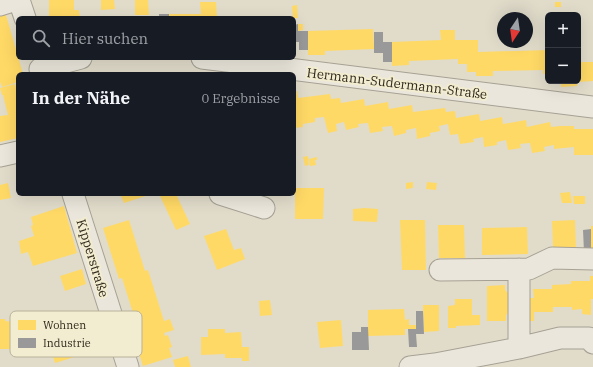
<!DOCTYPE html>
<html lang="de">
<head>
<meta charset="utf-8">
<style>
  :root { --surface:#171b24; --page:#242831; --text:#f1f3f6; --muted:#9ea1a6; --line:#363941 }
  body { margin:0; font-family:"IBM Plex Serif",serif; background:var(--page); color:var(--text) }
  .controls { position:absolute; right:12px; top:12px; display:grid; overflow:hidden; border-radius:6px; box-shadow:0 4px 16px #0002 }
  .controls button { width:36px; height:36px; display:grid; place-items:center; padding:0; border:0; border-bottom:1px solid var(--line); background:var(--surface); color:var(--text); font:20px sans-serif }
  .compass { position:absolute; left:497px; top:12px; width:36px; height:36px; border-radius:50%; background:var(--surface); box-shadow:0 4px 16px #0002; rotate:193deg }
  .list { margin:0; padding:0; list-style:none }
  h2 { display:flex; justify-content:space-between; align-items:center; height:52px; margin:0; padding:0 16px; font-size:17px }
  h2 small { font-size:13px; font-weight:400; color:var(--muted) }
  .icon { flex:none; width:22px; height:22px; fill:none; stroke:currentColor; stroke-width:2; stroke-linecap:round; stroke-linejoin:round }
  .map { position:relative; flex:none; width:593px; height:367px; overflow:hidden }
  .search { position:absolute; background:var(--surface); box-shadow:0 4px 16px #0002; left:16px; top:16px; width:280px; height:44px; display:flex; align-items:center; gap:10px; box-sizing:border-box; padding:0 14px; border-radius:6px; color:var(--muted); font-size:15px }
  .panel { position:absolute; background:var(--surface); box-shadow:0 4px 16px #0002; left:16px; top:72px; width:280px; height:124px; border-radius:6px }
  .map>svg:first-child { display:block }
  .homes { fill:#ffd966 }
  .industry { fill:#999 }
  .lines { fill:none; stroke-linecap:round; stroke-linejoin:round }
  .minor-casing { stroke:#a6a194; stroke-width:23 }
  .minor { stroke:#eae6db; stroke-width:21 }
  .labels { text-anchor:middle; stroke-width:4; stroke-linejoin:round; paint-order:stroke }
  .street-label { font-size:13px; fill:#322a1d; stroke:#f2ecd0 }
  .key { fill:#f2ecd0; stroke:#b8b29a; stroke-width:1 }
  .key-label { font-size:11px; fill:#322a1d }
</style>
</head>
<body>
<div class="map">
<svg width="593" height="367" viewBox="0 0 593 367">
  <rect width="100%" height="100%" fill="#e1dcca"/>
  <path class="homes" d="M49,0H74V10H79L80,18H54V16H49Z
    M101,0H114L115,9L101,10Z
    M135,0H148L149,15H135Z
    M200,2H216L217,18H169V14H201Z
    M555,2H561V7H555Z
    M297,5L298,18H293L292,6Z
    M4,8L23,74H18V82L2,87L0,82V9Z
    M298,24H303V30L298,31Z
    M373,29L374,49L325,51V55H308V31Z
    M440,30H455V40H478V52L548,50V74H543V70L493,71V76H476V72H467V64H458V59L409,61V65L392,66V42L441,40Z
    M578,62H593V81L578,82Z
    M552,81H577V86L561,87V82L552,83Z
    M15,84L17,91H18V138L0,142V116L8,115L3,95H2L0,88Z
    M297,91L298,98L330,94L331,99L340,98L341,103L364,99L365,106L388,102L389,109L412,105L413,112L445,108L446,112L455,111L456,118L479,114L480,121L502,117L503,124L526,120L527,127L550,122L551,127L560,126H574V129H593V155H574V147L554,149V145L544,147L545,151L532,153L530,143L520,144L521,148L508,150L506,140L497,142V145L484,147L483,137L473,139L474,142L460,144L458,134L450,135L448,124L439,126L440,131L430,133V136L417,139L416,128L406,130V133L394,136L392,126L382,127L383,131L370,133L368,123L358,124L359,127L346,130L344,122L336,124L337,131L328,133L324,117L315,118V122L303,124V127L294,128V92Z
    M308,156L309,165L305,166L303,157Z
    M317,157V160H315L316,165L310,166L309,159Z
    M413,182V188L406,189V183Z
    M427,182L437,183L436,190L426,189Z
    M8,183L11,198L0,200V185Z
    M295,188H324L323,219H295Z
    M570,192L572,203H562L560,193Z
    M120,194H152L124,203Z
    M166,194H176L190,224L176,230L160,196Z
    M573,196H585V204H574Z
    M64,206L77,253L33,266L28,252L21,254L19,241L34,236L31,226L33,225L31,217Z
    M365,208L378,209L377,222L353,221V209Z
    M129,220L145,271L148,270L164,321L170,319L174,330L164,333L165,336L168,335L172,347L169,348L172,357L143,366L132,331L138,329L122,278L119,279L103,228Z
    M400,220H425L426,270H402Z
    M575,220L576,247H553L552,221Z
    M438,225H464L465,258H439Z
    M591,226H593V252H591Z
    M527,227L528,254L482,255V228Z
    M226,229L234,250L241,248L245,259L217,270L204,236Z
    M82,269L86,284L65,291L60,276Z
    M590,276H593V299H591V315L582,314V309L572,310V307H553V312H534V321H526V298H534L533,289H552V285L571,284V281H590Z
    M505,285V290L509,294V312L506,315V321H487V286Z
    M455,299H472V315H480V325L456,326V328H448V306L455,305Z
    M270,300L272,315L260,316L259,301Z
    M423,305H439V331L424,332Z
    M404,309L405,320L409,319V325H416V329H405V335L368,336V310Z
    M0,319H5V321L15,322L14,349H0Z
    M99,319L107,347L55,363L46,335Z
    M341,320L343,346L320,348L317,322Z
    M208,329H225V333L241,332L242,347H249V361H242V358H225V354L201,355V337H208Z
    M188,356L191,367H175L173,360Z"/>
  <path class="industry" d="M159,14H169V18H159Z
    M298,24V31H308V50H299V42H294V25Z
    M374,32H383V42H392V62H383V53H374Z
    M591,229V252H584L583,230Z
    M416,311H423L424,334H416L417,347H409L408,329H416Z
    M361,327H368L369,350H352V332H361Z"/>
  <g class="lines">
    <defs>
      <path id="minor" d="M19,0L25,18
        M0,5L16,0
        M202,58L593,107
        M40,69L81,58
        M0,156L18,152
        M73,194L128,367
        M220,194L264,208
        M519,269V348
        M440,270L529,269L552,258L593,259
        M410,367L435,364L519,348L560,338H589L593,343"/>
    </defs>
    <use href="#minor" class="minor-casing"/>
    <use href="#minor" class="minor"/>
  </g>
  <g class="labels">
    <g class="street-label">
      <text transform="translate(397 83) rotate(7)" y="5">Hermann-Sudermann-Straße</text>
      <text transform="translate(93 258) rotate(73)" y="5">Kipperstraße</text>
    </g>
  </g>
  <rect x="10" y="311" width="132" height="46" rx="6" class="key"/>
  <rect x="18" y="320" width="18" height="10" fill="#ffd966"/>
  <rect x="18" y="338" width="18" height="10" fill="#999"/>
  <g class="key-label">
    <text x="43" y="329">Wohnen</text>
    <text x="43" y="347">Industrie</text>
  </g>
</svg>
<div class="controls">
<button>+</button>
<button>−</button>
</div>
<svg class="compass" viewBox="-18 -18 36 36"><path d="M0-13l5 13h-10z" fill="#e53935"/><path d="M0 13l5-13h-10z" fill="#9ea1a6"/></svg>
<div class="search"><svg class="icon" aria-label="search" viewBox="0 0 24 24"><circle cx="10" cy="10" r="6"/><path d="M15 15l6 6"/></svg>Hier suchen</div>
<section class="panel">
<h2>In der Nähe<small>0 Ergebnisse</small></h2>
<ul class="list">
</ul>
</section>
</div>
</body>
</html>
